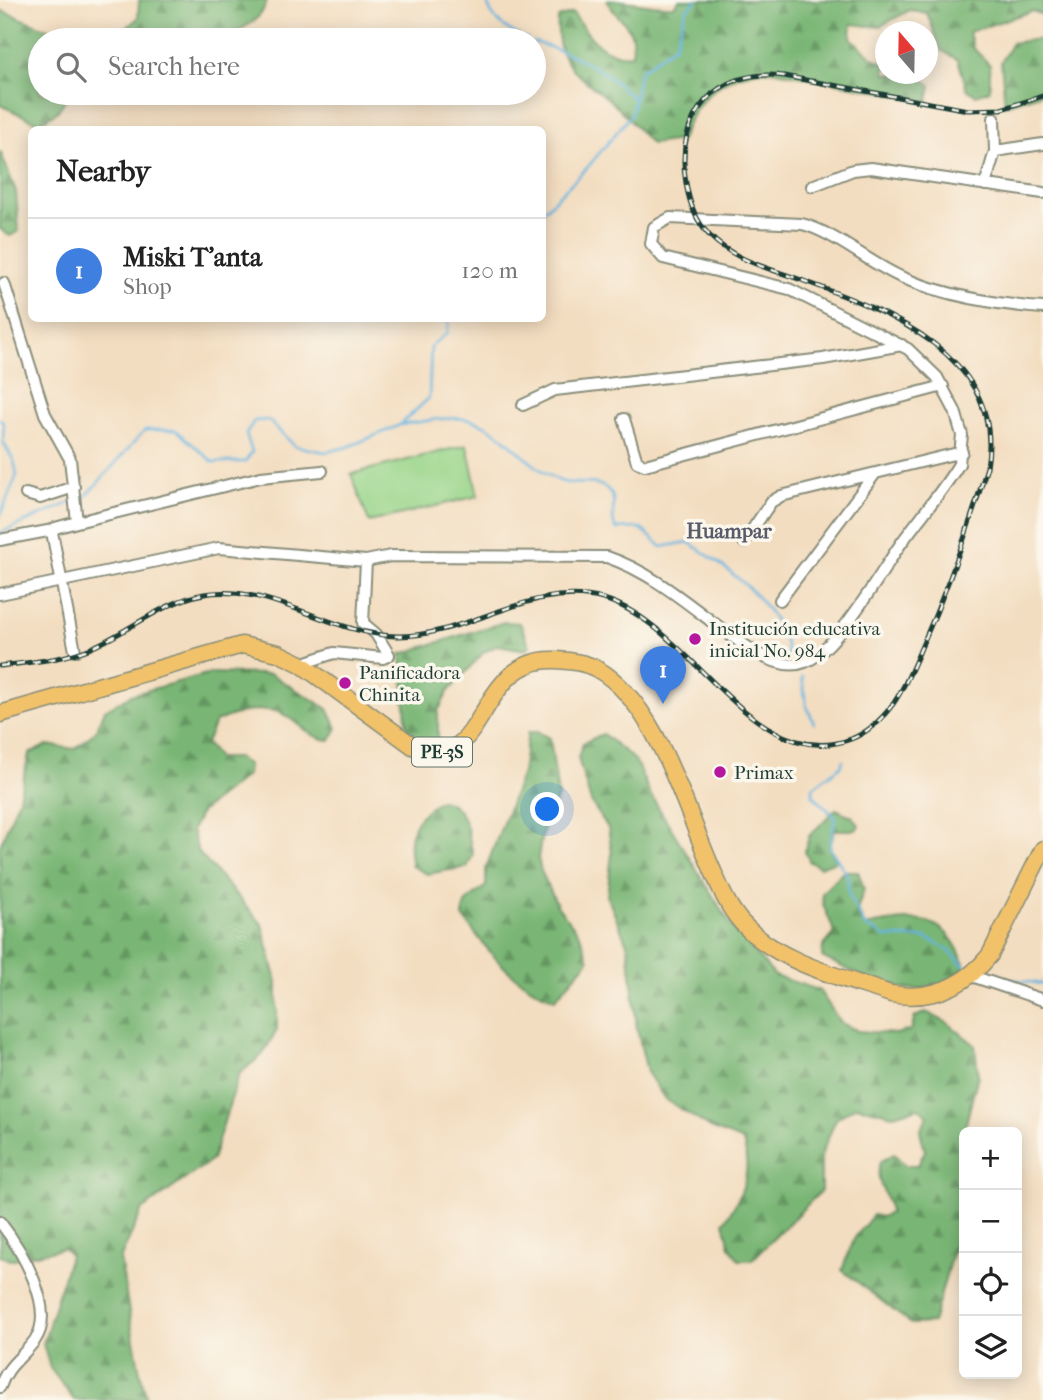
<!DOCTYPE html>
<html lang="en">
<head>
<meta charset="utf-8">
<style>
  :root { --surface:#fff; --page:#f2f2f2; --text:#222; --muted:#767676; --line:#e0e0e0; --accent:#b5179e }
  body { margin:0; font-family:"IM FELL French Canon",serif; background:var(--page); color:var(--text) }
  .controls { position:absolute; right:21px; bottom:21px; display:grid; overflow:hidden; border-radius:10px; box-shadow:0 4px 18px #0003 }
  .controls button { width:63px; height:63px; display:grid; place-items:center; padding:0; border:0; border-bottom:2px solid var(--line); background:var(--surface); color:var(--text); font:35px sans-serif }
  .compass { position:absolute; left:875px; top:21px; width:63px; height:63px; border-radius:50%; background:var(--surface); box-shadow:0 4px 18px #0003; rotate:340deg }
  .you { position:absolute; left:548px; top:810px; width:24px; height:24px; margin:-18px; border:5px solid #fff; border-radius:50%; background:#1a73e8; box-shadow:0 0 0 10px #1a73e833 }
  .badge { display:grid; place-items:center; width:46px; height:46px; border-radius:50%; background:var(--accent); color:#fff; font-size:23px; font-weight:700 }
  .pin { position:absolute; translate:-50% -58px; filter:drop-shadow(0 2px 4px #0008) }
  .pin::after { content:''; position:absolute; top:37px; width:24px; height:21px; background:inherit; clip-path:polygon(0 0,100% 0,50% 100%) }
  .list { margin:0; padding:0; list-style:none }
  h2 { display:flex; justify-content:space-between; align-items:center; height:91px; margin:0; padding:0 28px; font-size:30px }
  h2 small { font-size:23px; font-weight:400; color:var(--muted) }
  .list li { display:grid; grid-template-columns:46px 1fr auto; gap:21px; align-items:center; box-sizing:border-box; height:105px; padding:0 28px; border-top:2px solid var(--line) }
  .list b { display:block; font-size:26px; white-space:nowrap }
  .list p { margin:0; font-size:23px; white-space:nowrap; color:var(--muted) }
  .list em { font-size:23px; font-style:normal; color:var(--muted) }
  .icon { flex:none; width:38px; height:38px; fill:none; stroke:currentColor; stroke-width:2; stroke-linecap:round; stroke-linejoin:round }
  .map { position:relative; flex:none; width:1043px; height:1400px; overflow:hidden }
  .search { position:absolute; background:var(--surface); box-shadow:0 4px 18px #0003; left:28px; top:28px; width:518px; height:77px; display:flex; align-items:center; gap:18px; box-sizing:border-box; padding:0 24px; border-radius:38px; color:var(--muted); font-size:26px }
  .panel { position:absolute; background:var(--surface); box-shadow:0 4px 18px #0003; left:28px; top:126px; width:518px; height:196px; border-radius:10px }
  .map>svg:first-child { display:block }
  .forest { fill:url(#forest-firs); stroke:#4c7a54; stroke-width:2 }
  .pitch { fill:#97d488; stroke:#5b885e; stroke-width:2 }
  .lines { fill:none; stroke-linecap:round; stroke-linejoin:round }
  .stream { stroke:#64b4df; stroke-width:2.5 }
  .minor-casing { stroke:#898d7a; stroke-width:14 }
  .highway-casing { stroke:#898d7a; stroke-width:19 }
  .minor { stroke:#fff; stroke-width:10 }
  .highway { stroke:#f2c26a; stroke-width:16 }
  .rail-casing { stroke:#1f3d34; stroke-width:5 }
  .rail { stroke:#fbf7ec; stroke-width:2.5; stroke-dasharray:8; stroke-linecap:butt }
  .poi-dot { fill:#b5179e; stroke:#fbf7ec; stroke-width:2.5 }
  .labels { text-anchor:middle; stroke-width:7; stroke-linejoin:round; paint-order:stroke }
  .shield { fill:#fbf7ec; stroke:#61756b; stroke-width:2 }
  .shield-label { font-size:18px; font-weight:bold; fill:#1f3d34 }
  .poi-label { font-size:19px; fill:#1f3d34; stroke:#fbf7ec; text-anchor:start }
  .neighbourhood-label { font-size:21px; font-weight:bold; fill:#585b6a; stroke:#fbf7ec }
</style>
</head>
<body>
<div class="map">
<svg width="1043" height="1400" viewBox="0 0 1043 1400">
  <defs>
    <pattern id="forest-firs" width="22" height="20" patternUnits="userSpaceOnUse" patternTransform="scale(1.75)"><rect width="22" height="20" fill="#79b674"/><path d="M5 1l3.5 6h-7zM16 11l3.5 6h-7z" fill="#639560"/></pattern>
  </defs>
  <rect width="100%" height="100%" fill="#fbf7ec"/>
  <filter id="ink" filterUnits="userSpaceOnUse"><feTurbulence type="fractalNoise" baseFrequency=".0143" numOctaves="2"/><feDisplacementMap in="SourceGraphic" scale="14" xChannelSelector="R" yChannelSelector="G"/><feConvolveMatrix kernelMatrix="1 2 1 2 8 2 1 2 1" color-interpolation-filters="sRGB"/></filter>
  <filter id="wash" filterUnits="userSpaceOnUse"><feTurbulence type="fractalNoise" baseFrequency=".00686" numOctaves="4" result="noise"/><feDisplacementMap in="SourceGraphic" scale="28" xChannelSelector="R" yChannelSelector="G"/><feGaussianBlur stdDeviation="1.57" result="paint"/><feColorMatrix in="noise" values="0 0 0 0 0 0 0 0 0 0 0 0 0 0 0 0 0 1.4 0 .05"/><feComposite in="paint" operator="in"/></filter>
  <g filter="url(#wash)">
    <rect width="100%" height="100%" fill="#f3ddc0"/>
    <path class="forest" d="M139,0H267C255,51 153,40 112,40L138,18Z
      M607,0C633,0 647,7 674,6L679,0H1043V15L1032,11L969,32L973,48L990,65V90L976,95L967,89L958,60L941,50L927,13L910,10L879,27L852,24L851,38L873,58L885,63L886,74H913L931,85L928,101L771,70C724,73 696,96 681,140L651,144C639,131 627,116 614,104C581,75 554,68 558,18L573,13C588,35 602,58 632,54C637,22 617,23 607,0Z
      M0,10L53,31L62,40H40V93H70L57,112L39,123L0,105Z
      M1038,39L1043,41V93L1005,105L1001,62L1012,43Z
      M0,151L16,191L19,231L10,236L0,229Z
      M504,622L520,623L530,646L525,650L498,645L484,652L448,692L438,711V742L430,748L422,747L407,732L401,654Z
      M210,673L270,674L328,709L337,728L330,740C309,739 299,721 281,713C262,705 233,714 215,722L206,743L218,758H238L248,765L247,775L201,812L192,830L198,852L262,924L277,982V1030L262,1055L239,1074L212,1160L142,1210L120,1259L138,1363L147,1400H74L50,1368L43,1344L70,1255L64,1248L10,1260L0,1255V846L19,798L29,754L47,745L75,749L95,732L105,710L131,695Z
      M528,732H538L550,738L558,796L542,834L538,858L541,871L558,907L580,935L589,960L555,999C512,983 489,953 463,917L465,903L486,886V868L522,773Z
      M603,734L635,760L650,794L732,927L775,976L819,990L841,1023L858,1031L896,1034L911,1030L915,1017L926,1012L948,1023L975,1045L978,1075L964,1132L960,1224L933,1323L911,1324L842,1270L854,1239L873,1215L881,1217L890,1213C888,1193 874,1184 880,1162L894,1154L905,1165H918L925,1151L920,1131L928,1115L919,1108L893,1115L856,1106L836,1119L821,1155V1191L752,1260H739L730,1246L724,1222C743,1196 752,1172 743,1141L711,1128L665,1099L647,1072L637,1029L628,946L607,896L612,853L608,828L591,802L578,758L583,743Z
      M440,800C466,803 468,834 473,855L467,867L427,874L412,866C405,836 413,816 440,800Z
      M836,809L853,817L859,825L856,830H834L830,848L836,861L820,867L810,862L805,852L809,836Z
      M844,871H858L864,889L857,910L865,926C915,917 945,910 965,966C924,1013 866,978 822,957L823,947L834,934C832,918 821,910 822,893Z"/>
    <path class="pitch" d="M467,445L478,496L369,522L351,474Z"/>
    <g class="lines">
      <path class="stream" d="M487,0C490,22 510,31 528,40
        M534,42C576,55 601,66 633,98
        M542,212L587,168L631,115L640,71L675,45L686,10L697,0
        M0,419L4,424L3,442L14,461L17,475L0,516
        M400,425C422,422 449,415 471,420C506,429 526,467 560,481C576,487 594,478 607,489C620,500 608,516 616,529L640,528L662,547L688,542C728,568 782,606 788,656
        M78,499L87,495L145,430H176L213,462H245L252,452L246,434L254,421L268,420L295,446L325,452L348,447L400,425L429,398L431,346L447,333L450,318
        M0,533L72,502
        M802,677L806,704L814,723
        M843,760L841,766L813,787V795L835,817L830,848L847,875L849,895L865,926L886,937L927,938L948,950L965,966
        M996,977L1043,984"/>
    </g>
  </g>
  <g filter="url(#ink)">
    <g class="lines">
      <defs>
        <path id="minor" d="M995,151L1043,144
          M985,185L995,151L994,118
          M812,186L853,170L871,168L1043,193
          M4,283L45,414L70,459L77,522L55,528L52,532L75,651
          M523,405L555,390L823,359L902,345
          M624,419L637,462L645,465L943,386
          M26,494L40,498L74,487
          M77,522L261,477L322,471
          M0,540L53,530
          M744,542L771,502L781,496L962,452
          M0,594L219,548L366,561L391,556L607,557C663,576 705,621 755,652C770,661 788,669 805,662C837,650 881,572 902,542C921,516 942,492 959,464L962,435L955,411L937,377L908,349L789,289L663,258L651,244L654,227L670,218L802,224C834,232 869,263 901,277C942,295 998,305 1043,308
          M780,600L874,475
          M301,664L334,653L383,658L389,655L376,634L363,623L366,561
          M972,976L1043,1000
          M0,1222C21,1249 57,1309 35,1340C22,1358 7,1365 0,1387"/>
        <path id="highway" d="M0,714L242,645L278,653L301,664L413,746C489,781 473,656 556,660C570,661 584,662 597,669C657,702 685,809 712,869C721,890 730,912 747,928C783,964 844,978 891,994C932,1001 964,987 990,955L1043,849"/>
      </defs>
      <use href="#minor" class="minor-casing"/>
      <use href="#highway" class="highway-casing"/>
      <use href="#minor" class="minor"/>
      <use href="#highway" class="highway"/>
      <defs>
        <path id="rail" d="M0,666C31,662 62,660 91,648C128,632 164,601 204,594C270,583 331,635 397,636C467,637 532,580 603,599C690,622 753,776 851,739C869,732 882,719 893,704C905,687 913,667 921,648C947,590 969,528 987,467C1006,356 887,311 804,281C772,269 734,261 709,235C696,221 689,202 686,183C674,116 716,67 784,76L968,110L1001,109L1043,96"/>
      </defs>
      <use href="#rail" class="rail-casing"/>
      <use href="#rail" class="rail"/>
    </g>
  </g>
  <g class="poi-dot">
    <circle cx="695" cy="639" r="7"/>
    <circle cx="345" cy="683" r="7"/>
    <circle cx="720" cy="772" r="7"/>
  </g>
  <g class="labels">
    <rect class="shield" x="412" y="737.5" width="60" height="29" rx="5"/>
    <g class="shield-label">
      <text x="442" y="758">PE-3S</text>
    </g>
    <g class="poi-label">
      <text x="709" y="635">Institución educativa<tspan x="709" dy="22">inicial No. 984</tspan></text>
      <text x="359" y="679">Panificadora<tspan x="359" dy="22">Chinita</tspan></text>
      <text x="734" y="779">Primax</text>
    </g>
    <g class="neighbourhood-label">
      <text x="729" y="538">Huampar</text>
    </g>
  </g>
</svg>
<div class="controls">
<button>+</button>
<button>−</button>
<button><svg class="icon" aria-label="locate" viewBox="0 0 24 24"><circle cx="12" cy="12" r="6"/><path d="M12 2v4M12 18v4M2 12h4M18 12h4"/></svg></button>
<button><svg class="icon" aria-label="layers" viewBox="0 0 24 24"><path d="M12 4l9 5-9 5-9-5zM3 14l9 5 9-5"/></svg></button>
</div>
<svg class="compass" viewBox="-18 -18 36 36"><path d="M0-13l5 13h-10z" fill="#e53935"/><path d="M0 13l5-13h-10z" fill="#767676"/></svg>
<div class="you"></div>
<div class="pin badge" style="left:663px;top:704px;background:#3f7fe0">1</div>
<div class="search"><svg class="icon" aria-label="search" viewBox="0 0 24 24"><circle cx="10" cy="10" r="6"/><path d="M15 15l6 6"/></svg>Search here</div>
<section class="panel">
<h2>Nearby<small></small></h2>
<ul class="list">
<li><span class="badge" style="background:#3f7fe0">1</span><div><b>Miski T'anta</b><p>Shop</p></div><em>120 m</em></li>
</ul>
</section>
</div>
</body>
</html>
